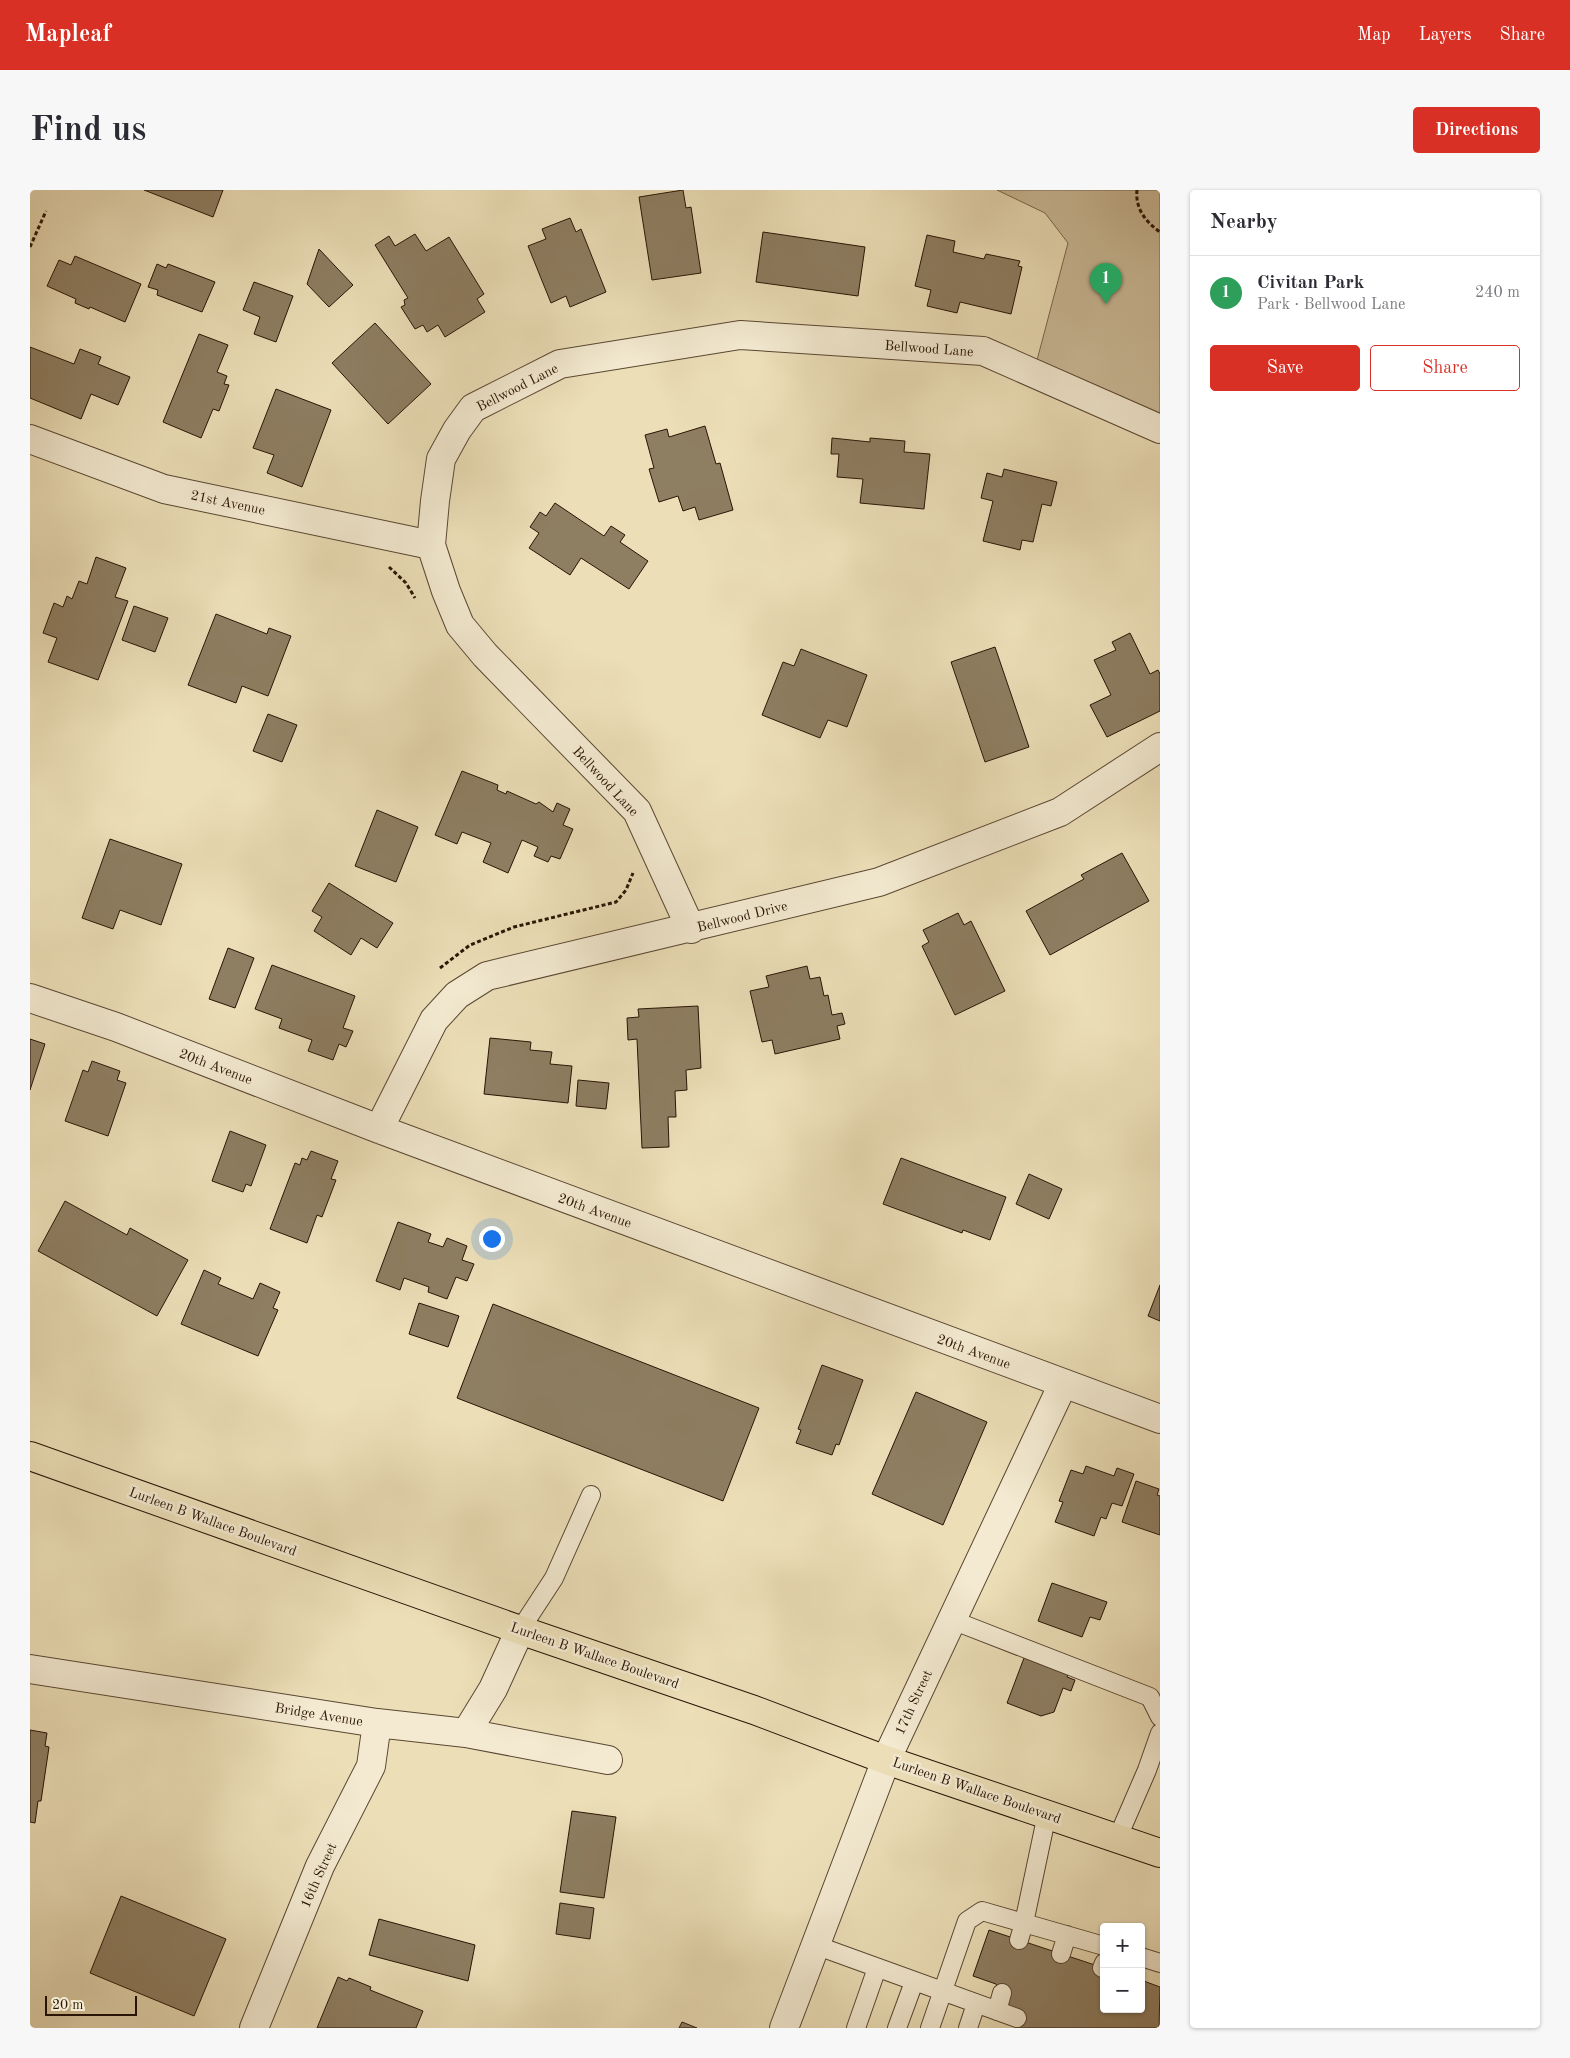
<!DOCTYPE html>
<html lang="en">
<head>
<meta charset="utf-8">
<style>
  :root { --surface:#fff; --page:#f7f7f7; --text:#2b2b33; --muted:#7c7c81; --line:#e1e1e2; --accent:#d93025 }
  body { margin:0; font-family:"Old Standard TT",serif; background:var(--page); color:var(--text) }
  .controls { position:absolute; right:15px; bottom:15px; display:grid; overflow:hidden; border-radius:5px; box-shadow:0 1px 4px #0004 }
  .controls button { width:45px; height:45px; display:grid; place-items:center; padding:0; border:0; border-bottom:1px solid var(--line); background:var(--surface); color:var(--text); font:25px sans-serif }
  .scale { position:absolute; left:15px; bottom:12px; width:92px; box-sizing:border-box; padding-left:5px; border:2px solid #291405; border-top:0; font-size:14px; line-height:18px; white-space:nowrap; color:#291405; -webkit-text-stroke:4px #f3ead1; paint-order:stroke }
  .you { position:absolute; left:461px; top:1048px; width:18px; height:18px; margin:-12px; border:4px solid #fff; border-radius:50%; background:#1a73e8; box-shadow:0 0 0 8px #1a73e833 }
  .badge { display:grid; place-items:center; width:32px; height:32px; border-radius:50%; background:var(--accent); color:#fff; font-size:16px; font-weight:700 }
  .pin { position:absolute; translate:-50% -41px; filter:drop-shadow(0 1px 2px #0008) }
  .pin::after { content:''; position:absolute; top:26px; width:18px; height:15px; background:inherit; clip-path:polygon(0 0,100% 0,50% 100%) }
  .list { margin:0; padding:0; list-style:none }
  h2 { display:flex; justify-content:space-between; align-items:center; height:65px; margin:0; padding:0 20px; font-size:21px }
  h2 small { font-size:16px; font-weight:400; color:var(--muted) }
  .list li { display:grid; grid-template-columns:32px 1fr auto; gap:15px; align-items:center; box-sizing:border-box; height:75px; padding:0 20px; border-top:1px solid var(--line) }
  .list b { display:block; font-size:19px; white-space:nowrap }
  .list p { margin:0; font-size:16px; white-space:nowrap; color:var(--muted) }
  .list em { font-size:16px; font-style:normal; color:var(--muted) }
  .actions { display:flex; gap:10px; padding:15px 20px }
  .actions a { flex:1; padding:11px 0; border:1px solid var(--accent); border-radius:5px; text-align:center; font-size:18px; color:var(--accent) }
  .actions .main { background:var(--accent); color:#fff }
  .map { position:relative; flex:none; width:1130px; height:1838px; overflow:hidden; border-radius:5px }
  header { display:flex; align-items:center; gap:30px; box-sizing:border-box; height:70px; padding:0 25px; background:var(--accent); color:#fff }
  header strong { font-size:24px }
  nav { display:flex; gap:28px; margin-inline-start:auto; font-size:18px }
  .intro { display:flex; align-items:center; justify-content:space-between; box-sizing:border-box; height:120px; padding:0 30px }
  h1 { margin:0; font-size:35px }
  .button { padding:12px 22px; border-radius:5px; background:var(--accent); color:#fff; font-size:18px; font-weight:700 }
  main { display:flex; gap:30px; padding:0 30px }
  aside { flex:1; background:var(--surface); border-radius:5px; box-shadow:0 1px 4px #0004 }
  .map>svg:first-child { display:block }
  .green { fill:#cbbc9a; stroke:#7a6850 }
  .building { fill:#8e7e62; stroke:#291405 }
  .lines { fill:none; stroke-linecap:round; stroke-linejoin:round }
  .lane-casing { stroke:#5a4732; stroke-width:20 }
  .street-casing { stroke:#5a4732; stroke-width:30 }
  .highway-casing { stroke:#291405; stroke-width:30 }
  .path { stroke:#291405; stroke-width:3; stroke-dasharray:4 2.5; stroke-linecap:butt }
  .lane { stroke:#f3ead1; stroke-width:18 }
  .street { stroke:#f3ead1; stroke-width:28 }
  .highway { stroke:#ecdfb8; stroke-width:28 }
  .labels { text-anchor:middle; stroke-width:5; stroke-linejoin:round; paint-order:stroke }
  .street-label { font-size:14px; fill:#291405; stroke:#f3ead1 }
</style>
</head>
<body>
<header>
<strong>Mapleaf</strong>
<nav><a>Map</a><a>Layers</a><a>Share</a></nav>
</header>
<div class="intro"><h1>Find us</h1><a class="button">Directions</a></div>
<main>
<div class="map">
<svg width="1130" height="1838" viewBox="0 0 1130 1838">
  <rect width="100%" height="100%" fill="#ecdfb8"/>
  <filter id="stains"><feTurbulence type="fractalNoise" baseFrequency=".004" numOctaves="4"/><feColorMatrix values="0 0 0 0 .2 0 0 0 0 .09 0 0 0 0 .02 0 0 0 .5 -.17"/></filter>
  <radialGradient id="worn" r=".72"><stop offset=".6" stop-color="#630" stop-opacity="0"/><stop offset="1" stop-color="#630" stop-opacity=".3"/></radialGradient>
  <path class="green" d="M967,0H1130V225L1006,174L1038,53L1015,23Z"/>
  <path class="building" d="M114,0H193L183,27Z
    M653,0L656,18L661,17L671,83L622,90L609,7Z
    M540,28L546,42L551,39L576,102L540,117L536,106L521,113L498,56L516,49L512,39Z
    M733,42L835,57L828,106L726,92Z
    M385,44L396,61L419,47L454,104L447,109L455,122L415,147L408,135L397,142L393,135L385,139L371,117L375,115L374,110L378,108L345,55L359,46L365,56Z
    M897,45L925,51L923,62L954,69L956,64L990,71L988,76L992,77L981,124L930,112L927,123L897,116L901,100L885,96Z
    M289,59L323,95L299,117L277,94Z
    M45,66L111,94L95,132L60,117L59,119L45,113L46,109L17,96L29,70L41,75Z
    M127,74L136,78L138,74L185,92L172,122L127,105L128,100L118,97Z
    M224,92L263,106L246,152L224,144L230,127L213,120Z
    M345,133L401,194L358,234L302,173Z
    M169,144L198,155L187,182L197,186L194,194L199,195L189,221L183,219L171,248L133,232Z
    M0,157L44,174L50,159L71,167L68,174L100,187L88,215L61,204L51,229L0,208Z
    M246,199L301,220L272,297L237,283L244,265L223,258Z
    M675,236L686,274L690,273L703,320L669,330L665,317L653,321L648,306L629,312L619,279L624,278L615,245L637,239L639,247Z
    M802,248L840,252V248L875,251L874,262L900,264L894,319L830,313L833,289L807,287L809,264H801Z
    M974,279L1027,292L1021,316L1012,314L1003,352L992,350L990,360L953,351L963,311L951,308L957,283L972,287Z
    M525,313L574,346L581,336L595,345L590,352L618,371L599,399L551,368L540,385L499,358L509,343L500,337L510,322L516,326Z
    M66,367L96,378L85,407L98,411L68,490L18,472L27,448L13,443L24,413L33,417L37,406L42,409L49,391L57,394Z
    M104,416L138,428L125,462L92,450Z
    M186,424L237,444L239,438L261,446L238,506L212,496L206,513L158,495Z
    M1100,443L1120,484L1128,480L1130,484V521L1077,547L1060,515L1081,505L1064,470L1086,460L1082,452Z
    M965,457L999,557L955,572L921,472Z
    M771,459L837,485L817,537L798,530L790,548L732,525L753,472L764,476Z
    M238,524L267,535L252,572L223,561Z
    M432,581L468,595L467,600L476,604L477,601L506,614L509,612L523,622L527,613L540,619L533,635L543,639L530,669L521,666L518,672L504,666L508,657L492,650L478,683L453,672L461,653L432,642L427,654L405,645Z
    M347,620L388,637L366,692L325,676Z
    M80,649L152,674L131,735L90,720L83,739L52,728Z
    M1092,663L1119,711L1020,765L996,721L1054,689L1051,685Z
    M299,693L363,733L347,758L331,748L321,765L284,741L292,727L282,721Z
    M928,723L934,735L941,731L975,801L925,825L892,756L899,752L893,740Z
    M198,758L224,768L205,818L179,809Z
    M242,775L325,806L313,838L323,841L316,857L309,854L303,870L278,861L282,850L249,838L252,829L225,819Z
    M777,776L780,789L790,787L794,806L798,805L802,825L812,823L815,834L807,836L810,849L745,864L742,850L732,852L720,801L739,797L736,786Z
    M668,816L671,878L656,880L657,900L645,901L646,927H638L639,957L612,958L607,849L598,850L597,828L609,827L608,819Z
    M460,848L501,852L500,860L522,862L520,874L542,876L538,913L454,904Z
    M0,849L15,854L0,900Z
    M62,871L90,881L87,890L96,893L78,946L35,931L53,880L58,882Z
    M548,890L579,893L576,919L546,916Z
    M200,941L236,955L221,996L216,994L213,1002L182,991Z
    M281,961L308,971L301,989L306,990L292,1027L287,1025L277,1053L240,1039L265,973L270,975L272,968L277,970Z
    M871,968L976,1007L960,1050L933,1040L932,1043L853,1014Z
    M999,984L1032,999L1019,1029L986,1014Z
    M35,1011L97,1045L100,1038L158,1070L127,1126L8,1061Z
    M368,1032L401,1044L398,1052L413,1057L417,1048L437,1056L432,1070L444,1074L437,1091L426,1087L417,1109L398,1102L399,1097L374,1088L370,1100L346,1091Z
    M174,1080L191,1088L188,1094L223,1109L230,1093L250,1102L243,1118L248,1120L228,1166L151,1134Z
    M1130,1095V1131L1118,1126Z
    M389,1113L429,1126L418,1157L379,1144Z
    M463,1114L729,1218L693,1311L427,1208Z
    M792,1175L833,1190L809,1255L806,1254L802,1265L766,1253L771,1240L768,1239Z
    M886,1202L957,1232L913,1335L842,1304Z
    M1056,1276L1084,1286L1087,1278L1104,1284L1092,1316L1082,1313L1076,1329L1071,1327L1064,1346L1025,1332L1033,1312L1029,1311L1041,1280L1053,1284Z
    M1106,1291L1129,1299L1127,1305L1130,1306V1345L1092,1332Z
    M1022,1393L1077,1412L1070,1430L1060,1427L1052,1447L1008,1431Z
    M994,1468L1038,1485L1037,1487L1045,1490L1041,1501L1033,1498L1024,1522L1011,1526L977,1513Z
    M0,1540L17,1543L15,1556L19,1557L11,1611H8L5,1633L0,1632Z
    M542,1621L586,1627L574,1708L530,1702Z
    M91,1706L196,1749L164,1826L60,1783Z
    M530,1713L564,1718L560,1749L526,1744Z
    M349,1729L445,1755L438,1791L339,1765Z
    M959,1740L1074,1778V1819H1111V1790L1130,1797L1129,1838H988L990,1833L966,1794L943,1786Z
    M308,1787L317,1791L319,1788L341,1797L340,1800L393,1821L386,1838H287Z
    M652,1832L667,1838H649Z"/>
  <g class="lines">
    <defs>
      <path id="lane" d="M922,1430L1120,1507L1130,1527
        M490,1440L524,1388L561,1305
        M1017,1624L994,1733L1074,1756
        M1088,1647L1117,1580L1130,1543
        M785,1755L987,1828
        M1031,1764L1037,1745
        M1111,1767L1130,1773
        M1072,1778L1074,1773
        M967,1821L972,1803
        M826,1838L847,1778
        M867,1838L884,1792
        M900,1838L937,1731L952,1721L994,1733L989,1750
        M938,1838L946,1814"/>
      <path id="street" d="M0,249L134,299L401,355
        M661,739L607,621L455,465L430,435L416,401L401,355L405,311L411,269L427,240L443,218L530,174L710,145L953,161L1130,239
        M0,808L86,837L349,939L1130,1229
        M349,939L404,830L427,805L457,786L849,692L1030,622L1130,557
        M0,1479L347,1533L436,1543L578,1570
        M436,1543L463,1499L490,1440
        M224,1838L290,1676L341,1576L347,1533
        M754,1838L856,1570L1033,1194"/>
      <path id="highway" d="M0,1266L490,1440L724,1520L856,1570L1130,1663"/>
    </defs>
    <use href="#lane" class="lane-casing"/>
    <use href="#street" class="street-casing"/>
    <use href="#highway" class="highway-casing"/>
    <path class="path" d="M1107,0C1105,19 1116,32 1130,42
      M0,57L16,21
      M359,377L376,393L385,408
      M410,778L440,755L484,737L586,712L596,700L603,683"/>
    <use href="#lane" class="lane"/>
    <use href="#street" class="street"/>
    <use href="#highway" class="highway"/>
  </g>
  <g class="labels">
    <g class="street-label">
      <text transform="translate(899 158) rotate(4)" y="5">Bellwood Lane</text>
      <text transform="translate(487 197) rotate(-27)" y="5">Bellwood Lane</text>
      <text transform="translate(198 312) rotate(12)" y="5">21st Avenue</text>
      <text transform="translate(576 591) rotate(47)" y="5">Bellwood Lane</text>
      <text transform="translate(712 726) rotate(-14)" y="5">Bellwood Drive</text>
      <text transform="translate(186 876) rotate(21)" y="5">20th Avenue</text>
      <text transform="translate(565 1020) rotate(20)" y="5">20th Avenue</text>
      <text transform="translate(944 1161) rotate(20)" y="5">20th Avenue</text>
      <text transform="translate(183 1331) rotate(20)" y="5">Lurleen B Wallace Boulevard</text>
      <text transform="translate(565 1465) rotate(19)" y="5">Lurleen B Wallace Boulevard</text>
      <text transform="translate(883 1512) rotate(-65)" y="5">17th Street</text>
      <text transform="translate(289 1524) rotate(9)" y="5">Bridge Avenue</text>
      <text transform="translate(947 1600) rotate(19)" y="5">Lurleen B Wallace Boulevard</text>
      <text transform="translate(288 1685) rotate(-66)" y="5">16th Street</text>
    </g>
  </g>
  <rect width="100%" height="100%" filter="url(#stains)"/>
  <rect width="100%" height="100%" fill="url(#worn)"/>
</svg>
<div class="controls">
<button>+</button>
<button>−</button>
</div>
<div class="scale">20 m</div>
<div class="you"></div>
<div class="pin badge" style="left:1076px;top:114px;background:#2e9e5b">1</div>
</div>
<aside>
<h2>Nearby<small></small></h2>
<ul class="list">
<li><span class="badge" style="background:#2e9e5b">1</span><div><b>Civitan Park</b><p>Park · Bellwood Lane</p></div><em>240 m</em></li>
</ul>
<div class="actions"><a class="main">Save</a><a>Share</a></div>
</aside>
</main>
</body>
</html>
